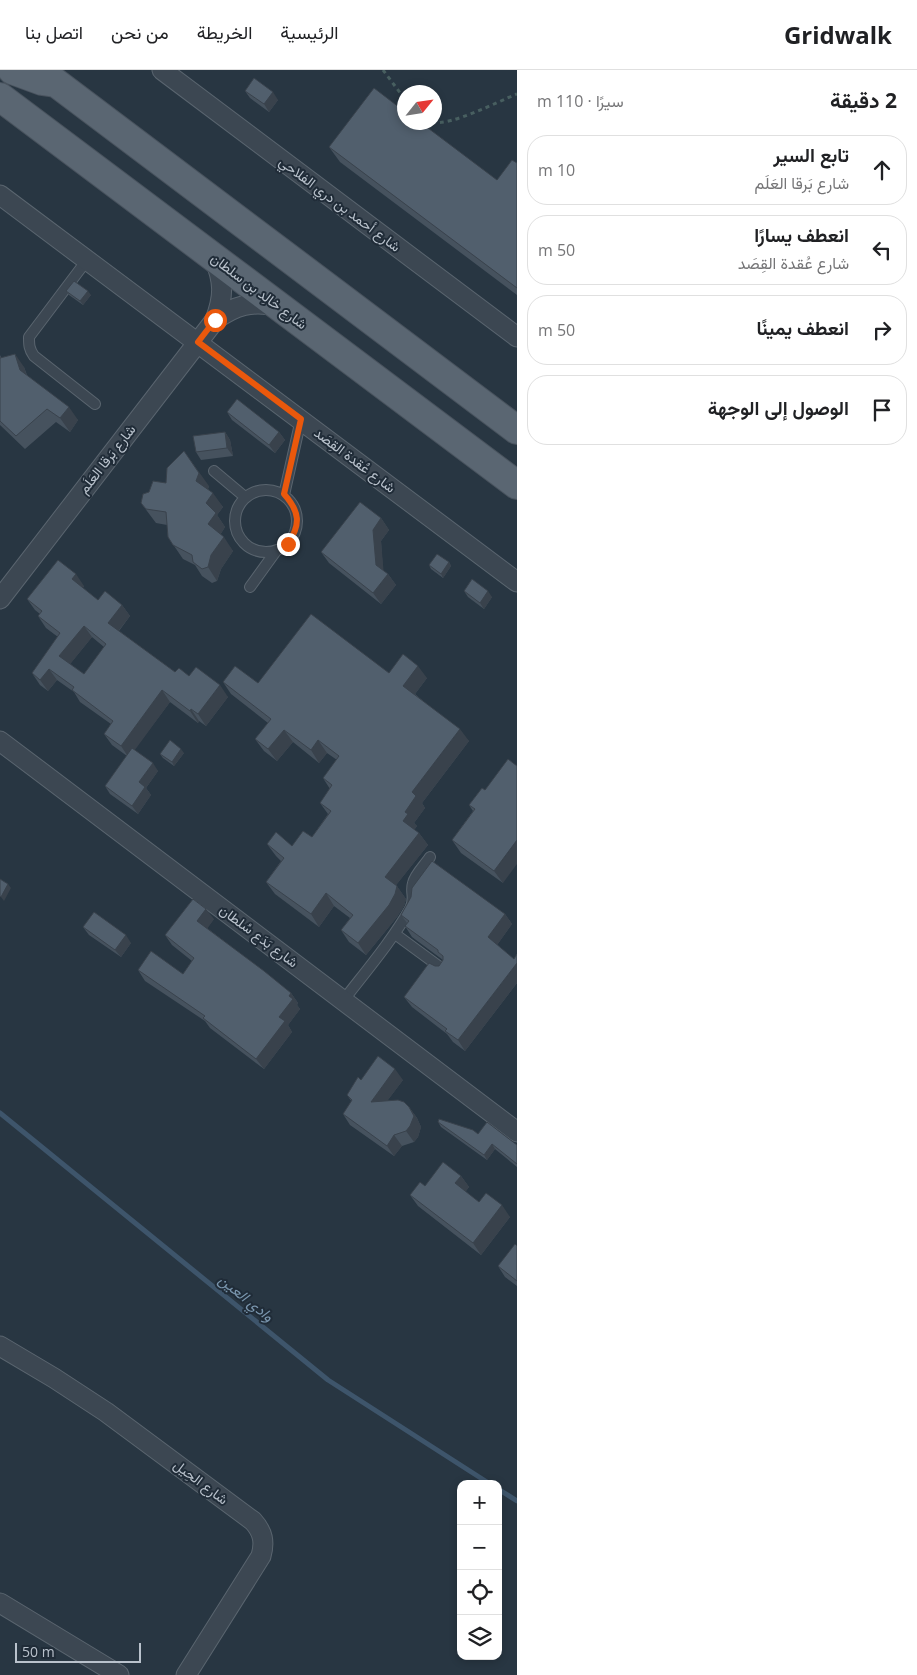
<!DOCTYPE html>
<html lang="ar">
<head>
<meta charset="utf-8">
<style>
  :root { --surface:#fff; --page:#f6f6f6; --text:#202124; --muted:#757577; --line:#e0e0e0 }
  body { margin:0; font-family:"Open Sans",Vazirmatn,sans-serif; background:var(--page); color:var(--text); direction:rtl }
  .controls { position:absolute; right:15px; bottom:15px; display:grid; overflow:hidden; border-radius:10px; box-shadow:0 2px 8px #0003 }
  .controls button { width:45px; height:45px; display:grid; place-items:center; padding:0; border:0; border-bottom:1px solid var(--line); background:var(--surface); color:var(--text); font:25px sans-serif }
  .compass { position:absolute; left:397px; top:15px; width:45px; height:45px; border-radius:50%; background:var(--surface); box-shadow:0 2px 8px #0003; rotate:60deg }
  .scale { position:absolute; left:15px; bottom:12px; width:126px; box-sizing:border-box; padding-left:5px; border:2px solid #b9c2cc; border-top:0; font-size:14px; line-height:18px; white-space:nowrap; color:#b9c2cc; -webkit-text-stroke:4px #202c38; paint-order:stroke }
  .stop { position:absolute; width:15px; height:15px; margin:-11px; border:4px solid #ea580c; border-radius:50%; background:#fff }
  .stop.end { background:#ea580c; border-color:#fff; box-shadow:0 1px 5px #0008 }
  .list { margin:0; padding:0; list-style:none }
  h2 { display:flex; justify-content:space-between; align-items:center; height:65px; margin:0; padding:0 20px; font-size:21px }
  h2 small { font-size:16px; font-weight:400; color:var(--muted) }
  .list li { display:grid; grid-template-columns:32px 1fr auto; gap:15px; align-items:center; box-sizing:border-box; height:70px; margin:0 10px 10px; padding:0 10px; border:1px solid var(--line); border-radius:20px }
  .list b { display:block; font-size:19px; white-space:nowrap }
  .list p { margin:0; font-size:16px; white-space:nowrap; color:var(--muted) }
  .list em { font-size:16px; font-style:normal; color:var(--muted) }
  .icon { flex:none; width:28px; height:28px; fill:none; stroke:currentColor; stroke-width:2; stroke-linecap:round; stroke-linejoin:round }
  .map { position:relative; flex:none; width:517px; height:1605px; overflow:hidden; direction:ltr }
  header { display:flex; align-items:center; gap:30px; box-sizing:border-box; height:70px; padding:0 25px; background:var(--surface); border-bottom:1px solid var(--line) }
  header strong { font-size:24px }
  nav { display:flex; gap:28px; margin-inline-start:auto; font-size:18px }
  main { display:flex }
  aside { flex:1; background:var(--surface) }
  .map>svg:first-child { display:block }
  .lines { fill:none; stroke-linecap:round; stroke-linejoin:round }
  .stream { stroke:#3e556b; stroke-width:5 }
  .lane-casing { stroke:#5a656f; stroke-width:12 }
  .street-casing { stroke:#5a656f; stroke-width:21 }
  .primary-casing { stroke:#49535e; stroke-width:30 }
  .path { stroke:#485f60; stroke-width:3; stroke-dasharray:4 4; stroke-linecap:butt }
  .lane { stroke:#3c4752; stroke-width:10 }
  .street { stroke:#3c4752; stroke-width:19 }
  .primary { stroke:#5a6672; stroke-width:28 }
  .wall { fill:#46525e; fill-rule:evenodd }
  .shaded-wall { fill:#39424c }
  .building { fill:#515f6d; stroke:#39424c; fill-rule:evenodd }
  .route { stroke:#ea580c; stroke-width:6 }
  .labels { text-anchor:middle; stroke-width:4; stroke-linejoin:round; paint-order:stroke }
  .street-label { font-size:14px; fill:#b9c2cc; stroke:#202c38 }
  .water-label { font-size:15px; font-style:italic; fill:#7a96ae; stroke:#202c38 }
</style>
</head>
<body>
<header>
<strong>Gridwalk</strong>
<nav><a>الرئيسية</a><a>الخريطة</a><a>من نحن</a><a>اتصل بنا</a></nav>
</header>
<main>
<aside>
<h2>2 دقيقة<small>سيرًا · 110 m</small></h2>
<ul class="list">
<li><svg class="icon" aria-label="ahead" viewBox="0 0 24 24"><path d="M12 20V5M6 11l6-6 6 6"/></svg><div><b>تابع السير</b><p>شارع بَرقا العَلَم</p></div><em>10 m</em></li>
<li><svg class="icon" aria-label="left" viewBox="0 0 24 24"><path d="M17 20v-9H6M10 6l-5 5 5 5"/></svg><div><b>انعطف يسارًا</b><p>شارع عُقدة القِصَد</p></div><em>50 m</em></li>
<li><svg class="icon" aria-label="right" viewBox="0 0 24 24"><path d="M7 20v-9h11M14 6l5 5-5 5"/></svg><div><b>انعطف يمينًا</b></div><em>50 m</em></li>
<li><svg class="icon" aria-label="arrive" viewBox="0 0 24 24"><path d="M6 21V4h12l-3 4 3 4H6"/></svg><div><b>الوصول إلى الوجهة</b></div></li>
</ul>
</aside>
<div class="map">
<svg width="517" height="1605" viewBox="0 0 517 1605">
  <rect width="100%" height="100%" fill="#283642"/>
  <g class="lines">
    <path class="stream" d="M0,1043L328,1310L490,1414
      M498,1419L517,1431"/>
    <defs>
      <path id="lane" d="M87,190L29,267C29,275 29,279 34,286L95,334
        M214,401L245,427
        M235 451a31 31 0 1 1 62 0a31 31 0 1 1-62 0Z
        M284,425L301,349
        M250,517L276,481
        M395,864L444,900
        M343,931C366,901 391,872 410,839C416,828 410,823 413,813C415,804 425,795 430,787"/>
      <path id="street" d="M162,0L517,267
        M0,125L517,512
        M215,250C236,235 251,231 277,236
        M0,529L215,250C224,226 224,212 214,188
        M0,671L517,1062
        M0,1276L54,1308L106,1342L253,1451C263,1462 265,1472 261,1486L186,1605
        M0,1533L119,1605"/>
      <path id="primary" d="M12,0L42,11L56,13
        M39,0L517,360
        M0,27L517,415"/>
    </defs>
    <use href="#lane" class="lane-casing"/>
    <use href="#street" class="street-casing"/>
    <use href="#primary" class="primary-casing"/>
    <path class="path" d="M383,0L404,28
      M432,52C449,57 499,31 517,24"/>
    <use href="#lane" class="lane"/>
    <use href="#street" class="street"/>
    <use href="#primary" class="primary"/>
  </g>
  <path class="wall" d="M245,21L278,30L269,42L250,28Z
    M329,77L497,110L517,93V225L340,92Z
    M66,221L91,225L83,235L69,225Z
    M0,285L1,287L24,297L27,305L78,350L70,362L56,352L25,379L0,355Z
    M227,342L279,362L285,370L275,383L232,350Z
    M225,362L230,370L233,386L201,390L196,382Z
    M209,416L208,419L223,437L217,445L225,457L220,465L233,481L221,499L217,511L212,513L202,506L195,495L183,489L168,467L167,455L156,453L141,433Z
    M381,448L389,460L381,471L383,501L388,504L396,515L381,534L329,493L321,482Z
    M449,492L451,496L443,508L431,499L429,495Z
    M84,516L83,518L98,530L122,535L130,546L119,561L175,602L189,606L228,627L206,656L199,651L198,653L170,632L134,680L158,701L146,718L151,725L138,744L110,724L105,716L127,686L112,675L104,664L111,654L80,632L74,622L57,610L48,621L40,615L32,603L58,567L46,558L38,546L40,544L35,540L27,529ZM92,567L104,577L84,604L70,594Z
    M464,521L492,527L484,539L468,527Z
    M389,603L427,608L415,624L469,671L422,733L425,738L414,753L417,756L414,760L419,763L428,775L396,815L406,829L404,836L397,847L366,885L349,872L341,860L350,848L334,836L319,857L275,824L266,812L281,791L276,786L267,774L292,776L312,767L328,744L320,733L330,719L323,708L337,690L327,683L319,693L293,672L277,691L264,681L255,669L268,653L231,624L223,612L258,613Z
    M184,683L174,696L163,688L160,684Z
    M482,718L503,813L461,783L452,770L473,741L469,735Z
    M505,844L512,854L497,875L514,889L517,884V913L465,981L453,972L447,964L412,937L404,927L435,896H439L443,890L412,867L405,856L407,853L401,845Z
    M214,849L207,858L291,923L298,933L297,935L300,939L288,955L292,962L264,999L210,958L205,951L145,911L138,900L183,904L192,891L172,875L165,865Z
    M83,857L131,873L121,887L89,865Z
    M361,1010H403L387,1031L409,1037L417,1048L421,1057L418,1067L414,1072L402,1076L394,1086L350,1055L343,1044L352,1032L347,1025Z
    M438,1052L517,1075V1097L495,1079L487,1090L441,1057Z
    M461,1106L469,1117L465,1122L479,1132L510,1147L481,1185L418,1136L410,1125L425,1116Z
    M517,1176V1216L505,1207L498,1196Z"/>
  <path class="shaded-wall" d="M273,22L278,30L269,42L264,34Z
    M88,221L91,225L83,235L80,231Z
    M15,284L24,297L29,313L20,300Z
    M69,337L78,350L70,362L60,348Z
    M225,362L230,370L233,386L227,378Z
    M279,362L285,370L275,383L269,375Z
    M184,381L209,416L206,425L196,411Z
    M213,423L223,437L217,445L225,457L218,468L208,454L206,433Z
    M381,448L389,460L381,471L384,506L376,495L373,460Z
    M224,467L233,481L221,499L217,511L208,497L211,485Z
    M449,492L451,496L443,508L441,504Z
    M76,504L84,516L80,521L72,509Z
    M388,504L396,515L381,534L373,523Z
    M488,521L492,527L484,539L480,533Z
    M122,535L130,546L116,564L108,553Z
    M84,556L92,567L67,598L59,586Z
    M418,596L427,608L412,628L403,616Z
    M49,599L57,610L48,621L40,610Z
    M220,615L228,627L206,656L198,644Z
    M162,620L170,632L129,688L121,676Z
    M191,639L199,651L198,653L190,641Z
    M460,659L469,671L422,733L425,738L414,753L417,756L412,763L403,751L405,742L412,722Z
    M284,660L293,672L277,691L268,679Z
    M318,670L327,683L319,693L311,680Z
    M181,679L184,683L174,696L172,692Z
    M153,693L158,701L146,718L151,725L138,744L132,736L139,712Z
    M419,763L428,775L393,819L385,807Z
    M517,770V794L503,813L494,801Z
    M8,814L11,818L4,831L1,827Z
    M397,816L406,829L404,836L397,847L366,885L358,873Z
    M326,823L334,836L319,857L311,844Z
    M206,839L214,849L205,862L197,851Z
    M505,844L512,854L495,878L488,867Z
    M126,865L131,873L121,887L115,880Z
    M517,893V913L465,981L458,970Z
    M291,923L298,933L297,935L300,939L288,955L292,962L264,999L256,989L279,947L289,926Z
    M395,999L403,1010L379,1042L371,1032Z
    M409,1037L417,1048L421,1057L418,1067L414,1072L406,1061Z
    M394,1065L402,1076L394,1086L387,1076Z
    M492,1074L495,1079L487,1090L484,1085Z
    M461,1106L469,1117L463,1125L455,1113Z
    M502,1135L510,1147L481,1185L473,1173Z"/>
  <path class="building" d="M254,8L273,22L264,34L245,21Z
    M374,18L404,41V52H420L497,110L512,90L517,93V218L329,77Z
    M74,211L88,221L80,231L66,221Z
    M15,284L20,300L69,337L60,348L47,339L16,366L0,351V288Z
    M237,329L279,362L269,375L227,342Z
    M225,362L227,378L196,382L193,366Z
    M184,381L199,403L196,411L213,423L206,433L216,443L208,454L224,467L211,485L208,497L202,499L193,492L192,485L173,475L168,467L166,442L146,439L141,433L143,424L149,422L153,411L166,413L167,398Z
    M360,432L381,448L373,460L376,495L388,504L373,523L321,482Z
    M437,484L449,492L441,504L429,495Z
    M58,490L76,504L72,509L98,530L105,521L122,535L108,553L175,602L179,598L189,606L196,597L220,615L198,644L191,639L190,641L162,620L121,676L104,664L113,651L72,620L74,617L49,599L40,610L32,603L60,563L38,546L42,541L27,529ZM84,556L106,574L84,604L59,586Z
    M472,509L488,521L480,533L464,521Z
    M311,544L389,603L403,584L418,596L403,616L460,659L412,722L416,726L405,742L408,744L403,751L419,763L385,807L397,816L395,824L389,835L358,873L341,860L353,845L326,823L311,844L266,812L284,788L267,774L276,762L292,776L303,761L312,767L331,741L320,733L332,715L323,708L339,686L318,670L311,680L284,660L268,679L255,669L271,649L223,612L235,596L258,613Z
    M170,670L181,679L172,692L160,684Z
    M132,678L153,693L139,712L145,717L132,736L105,716Z
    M508,689L517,696V770L494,801L452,770L475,739L469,735L482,718L485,720Z
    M432,791L505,844L488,867L514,889L517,884V893L458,970L445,961L447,959L404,927L429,893L435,896H439L443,890V886L438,882V880L405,856L409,851L401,845L411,827L412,818Z
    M0,809L8,814L1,827L0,826Z
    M193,829L206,839L197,851L264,901L291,923L289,926L293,929L279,947L285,951L256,989L203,948L205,946L138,900L151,881L183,904L194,888L165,865Z
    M94,842L126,865L115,880L83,857Z
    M378,986L395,999L371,1032L398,1030L404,1032L409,1037L414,1046L410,1056L406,1061L394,1065L387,1076L343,1044L352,1030L347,1025L358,1007L361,1010Z
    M439,1049L473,1060L478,1064L487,1052L517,1075V1094L492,1074L484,1085L438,1052Z
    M443,1092L461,1106L455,1113L479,1132L486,1123L502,1135L473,1173L410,1125L420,1112L425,1116Z
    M515,1174L517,1176V1211L498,1196Z"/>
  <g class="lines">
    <path class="route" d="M215,250L198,272L301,349L284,424C300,442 301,454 288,474"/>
  </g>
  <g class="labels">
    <g class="street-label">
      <text transform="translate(340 134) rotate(37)" y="5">شارع أحمد بن دري الفلاحي</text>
      <text transform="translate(259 221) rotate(37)" y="5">شارع خالِد بن سلطان</text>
      <text transform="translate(107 389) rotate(-52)" y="5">شارع بَرقا العَلَم</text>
      <text transform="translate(355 390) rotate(37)" y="5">شارع عُقدة القِصَد</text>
      <text transform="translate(259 866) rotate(37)" y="5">شارع بَدَع سُلطان</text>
      <text transform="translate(201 1412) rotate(37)" y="5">شارع الحِيل</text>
    </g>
    <g class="water-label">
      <text transform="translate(246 1228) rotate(39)" y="5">وادي العين</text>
    </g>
  </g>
</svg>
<div class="controls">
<button>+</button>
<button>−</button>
<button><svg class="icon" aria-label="locate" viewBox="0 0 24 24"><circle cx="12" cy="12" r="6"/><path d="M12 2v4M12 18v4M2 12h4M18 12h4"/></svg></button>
<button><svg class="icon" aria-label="layers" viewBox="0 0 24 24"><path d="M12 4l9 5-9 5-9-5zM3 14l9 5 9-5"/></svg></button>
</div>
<svg class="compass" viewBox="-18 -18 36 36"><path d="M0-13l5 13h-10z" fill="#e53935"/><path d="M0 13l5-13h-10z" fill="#757577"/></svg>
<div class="scale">50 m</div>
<div class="stop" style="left:215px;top:250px"></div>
<div class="stop end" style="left:288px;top:474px"></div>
</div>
</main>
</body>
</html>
